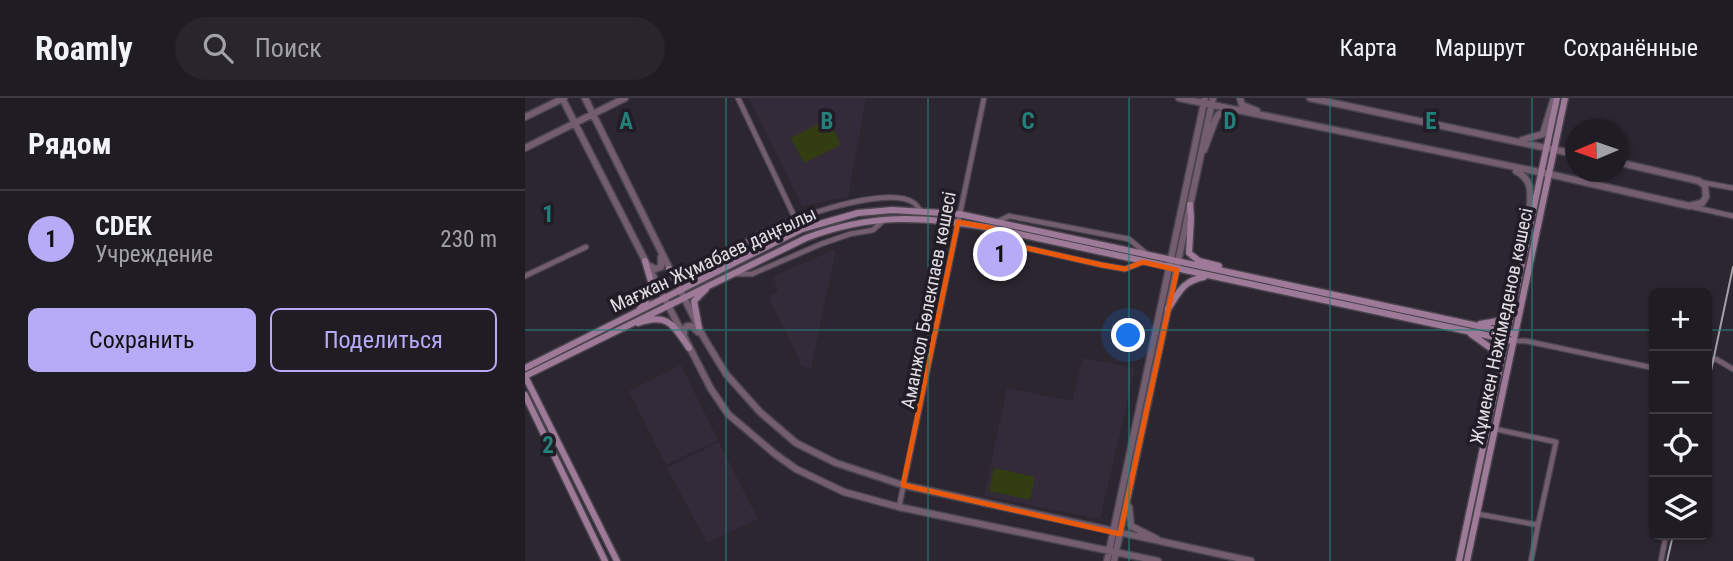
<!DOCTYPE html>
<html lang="ru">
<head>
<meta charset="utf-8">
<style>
  :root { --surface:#201c24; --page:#28252c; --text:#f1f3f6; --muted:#a2a1a6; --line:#3d3a41; --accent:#b7abf8 }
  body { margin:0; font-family:"Roboto Condensed",sans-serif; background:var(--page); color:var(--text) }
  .controls { position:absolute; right:21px; bottom:21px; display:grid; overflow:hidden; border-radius:10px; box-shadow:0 2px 5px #0004 }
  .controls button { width:63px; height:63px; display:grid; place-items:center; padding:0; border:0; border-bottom:2px solid var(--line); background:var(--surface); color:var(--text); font:35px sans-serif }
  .compass { position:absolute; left:1040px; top:21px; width:63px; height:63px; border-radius:50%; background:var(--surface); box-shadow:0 2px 5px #0004; rotate:268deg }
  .you { position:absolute; left:604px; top:238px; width:24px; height:24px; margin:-18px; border:5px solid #fff; border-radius:50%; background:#1a73e8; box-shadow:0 0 0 10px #1a73e833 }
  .badge { display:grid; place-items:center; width:46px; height:46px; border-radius:50%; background:var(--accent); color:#111; font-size:23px; font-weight:700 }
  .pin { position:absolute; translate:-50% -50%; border:4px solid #fff; box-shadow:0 2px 7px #0006 }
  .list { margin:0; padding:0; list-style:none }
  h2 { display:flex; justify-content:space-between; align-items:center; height:91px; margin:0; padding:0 28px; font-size:30px }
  h2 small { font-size:23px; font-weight:400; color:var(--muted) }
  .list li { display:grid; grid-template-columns:46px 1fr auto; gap:21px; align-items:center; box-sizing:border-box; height:98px; padding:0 28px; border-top:2px solid var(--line) }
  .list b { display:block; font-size:26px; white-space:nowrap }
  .list p { margin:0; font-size:23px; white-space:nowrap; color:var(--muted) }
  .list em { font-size:23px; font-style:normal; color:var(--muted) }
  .actions { display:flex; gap:14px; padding:21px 28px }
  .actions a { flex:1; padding:16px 0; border:2px solid var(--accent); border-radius:10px; text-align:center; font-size:24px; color:var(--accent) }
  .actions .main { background:var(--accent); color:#111 }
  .icon { flex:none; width:38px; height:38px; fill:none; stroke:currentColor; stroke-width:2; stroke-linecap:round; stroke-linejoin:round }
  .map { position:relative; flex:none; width:1208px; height:463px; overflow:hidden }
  header { display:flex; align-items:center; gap:42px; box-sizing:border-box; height:98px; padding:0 35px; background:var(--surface); border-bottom:2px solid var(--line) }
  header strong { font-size:33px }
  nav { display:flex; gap:38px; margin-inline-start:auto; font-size:24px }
  .search { width:490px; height:63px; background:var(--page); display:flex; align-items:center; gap:18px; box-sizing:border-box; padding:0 24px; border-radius:38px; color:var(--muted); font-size:26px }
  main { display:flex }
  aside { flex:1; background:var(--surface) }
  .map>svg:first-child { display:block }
  .built { fill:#332a3a }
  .green { fill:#333d12 }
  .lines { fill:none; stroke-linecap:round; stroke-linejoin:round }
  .minor-casing { stroke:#48434d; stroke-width:7 }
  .tertiary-casing { stroke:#48434d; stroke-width:9 }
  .secondary-casing { stroke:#48434d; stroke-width:9 }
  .minor { stroke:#735d6f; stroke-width:4.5 }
  .tertiary { stroke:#735d6f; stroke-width:6 }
  .secondary { stroke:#9e7a98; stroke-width:6 }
  .tram { stroke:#a3a0a8; stroke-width:2 }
  .marked { fill:none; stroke:#e8590c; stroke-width:5; stroke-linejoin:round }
  .grid { fill:none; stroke:#24807a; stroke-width:2; stroke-opacity:0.55 }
  .labels { text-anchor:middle; stroke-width:7; stroke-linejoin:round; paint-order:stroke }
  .street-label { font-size:19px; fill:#e0dde4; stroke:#211c26 }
  .grid-label { font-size:23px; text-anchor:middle; font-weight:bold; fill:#24807a; stroke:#211c26; stroke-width:7; stroke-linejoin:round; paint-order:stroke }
</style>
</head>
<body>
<header>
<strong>Roamly</strong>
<div class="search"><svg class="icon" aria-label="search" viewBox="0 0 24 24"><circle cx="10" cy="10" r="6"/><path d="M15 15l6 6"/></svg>Поиск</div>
<nav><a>Карта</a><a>Маршрут</a><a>Сохранённые</a></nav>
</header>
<main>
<aside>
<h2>Рядом<small></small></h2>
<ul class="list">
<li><span class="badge">1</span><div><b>CDEK</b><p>Учреждение</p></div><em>230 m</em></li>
</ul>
<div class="actions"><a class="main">Сохранить</a><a>Поделиться</a></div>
</aside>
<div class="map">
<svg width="1208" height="463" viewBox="0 0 1208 463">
  <rect width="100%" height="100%" fill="#2b2630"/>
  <path class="built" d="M224,0H341L323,99L277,108Z
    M311,151L286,271L277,268L245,202L246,197L253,194L248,178Z
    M558,260L610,270L575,421L459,398L482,290L547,303Z
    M156,267L193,342L141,367L104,293Z
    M194,344L233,421L182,445L142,370Z"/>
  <path class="green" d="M303,21L316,47L279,65L266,40Z
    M469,370L510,379L505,402L464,393Z"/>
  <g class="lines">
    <defs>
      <path id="minor" d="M213,0L270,120
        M1175,84L1208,90
        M1168,109L1208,118
        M472,124L484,118L604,141L622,156
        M467,131L488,147L577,167L600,171L618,164
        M204,167C210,158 215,149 224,142C250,125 362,85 389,105C392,107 393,110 396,113
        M210,176H227L296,146L325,136L348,132L358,123
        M0,178L61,149
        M988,243H1001L1129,270
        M1182,263L1191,261L1208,271
        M970,331L1031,344L1013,427
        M374,409L459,0
        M953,416L1013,427L1006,463
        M1136,463L1141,437"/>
      <path id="tertiary" d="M37,0L186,291L203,316L250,356L271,371L319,394L374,409L633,463
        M60,0L179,240L201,276L235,314L271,345L311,365L378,387L726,463
        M654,0L1024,76L1164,108L1177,105L1181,99L1180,88L1174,83L1092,64
        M715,0L717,7L732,13
        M785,0L1050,56
        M0,19L39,0
        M997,42L1018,36L1029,0
        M0,50L100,0
        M679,52L691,20L694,16L707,13
        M991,73C1013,84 1003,105 1004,125
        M125,168L130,171L136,169V159
        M159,237V231L162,228H167L173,234
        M604,409L606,428L632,441
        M582,463L680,0
        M589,463L688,0"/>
      <path id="secondary" d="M665,107L666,119L664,155L674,163L694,168
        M144,171L156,178L180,177
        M643,211C654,194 658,183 679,179
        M114,212L123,200L127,187L120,163
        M113,225C143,214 148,227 164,250
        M955,226L973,223L987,205
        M174,230L169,203L181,191
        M946,236L967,251L972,276
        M0,270L277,131L333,115L367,112L434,116L990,236
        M0,278L281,140C347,115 397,118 466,130L988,243
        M0,278L92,463
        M0,297L80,463
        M934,463L1032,0
        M942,463L1040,0"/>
    </defs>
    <use href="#minor" class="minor-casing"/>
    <use href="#tertiary" class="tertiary-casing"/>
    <use href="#secondary" class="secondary-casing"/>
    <use href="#minor" class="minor"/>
    <use href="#tertiary" class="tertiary"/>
    <use href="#secondary" class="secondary"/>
    <path class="tram" d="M1182,292L1208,169
      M1142,463L1148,437"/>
  </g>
  <path class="marked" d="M433,124L466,130L488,147L577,167L600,171L618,164L652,172L595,436L378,387Z"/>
  <path class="grid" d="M201,0V463M403,0V463M604,0V463M805,0V463M1007,0V463M0,232H1129M1182,232H1208"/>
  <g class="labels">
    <g class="street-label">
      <text transform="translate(188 161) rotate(-25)" y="7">Мағжан Жұмабаев даңғылы</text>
      <text transform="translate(403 202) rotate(-79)" y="7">Аманжол Бөлекпаев көшесі</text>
      <text transform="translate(976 228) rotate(-78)" y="7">Жұмекен Нәжімеденов көшесі</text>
    </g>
  </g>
  <g class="grid-label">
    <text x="101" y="31">A</text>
    <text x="302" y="31">B</text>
    <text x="503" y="31">C</text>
    <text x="705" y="31">D</text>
    <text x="906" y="31">E</text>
    <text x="23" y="124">1</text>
    <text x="23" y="355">2</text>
  </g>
</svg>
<div class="controls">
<button>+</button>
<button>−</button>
<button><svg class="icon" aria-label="locate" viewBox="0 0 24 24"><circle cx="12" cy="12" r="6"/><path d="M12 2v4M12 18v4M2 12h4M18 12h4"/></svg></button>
<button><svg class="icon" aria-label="layers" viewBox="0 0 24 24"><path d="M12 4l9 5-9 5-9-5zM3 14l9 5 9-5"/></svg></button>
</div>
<svg class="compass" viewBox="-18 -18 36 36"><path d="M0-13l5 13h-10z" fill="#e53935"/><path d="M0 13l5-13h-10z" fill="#a2a1a6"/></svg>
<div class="you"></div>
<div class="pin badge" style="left:475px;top:156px">1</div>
</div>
</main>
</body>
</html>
